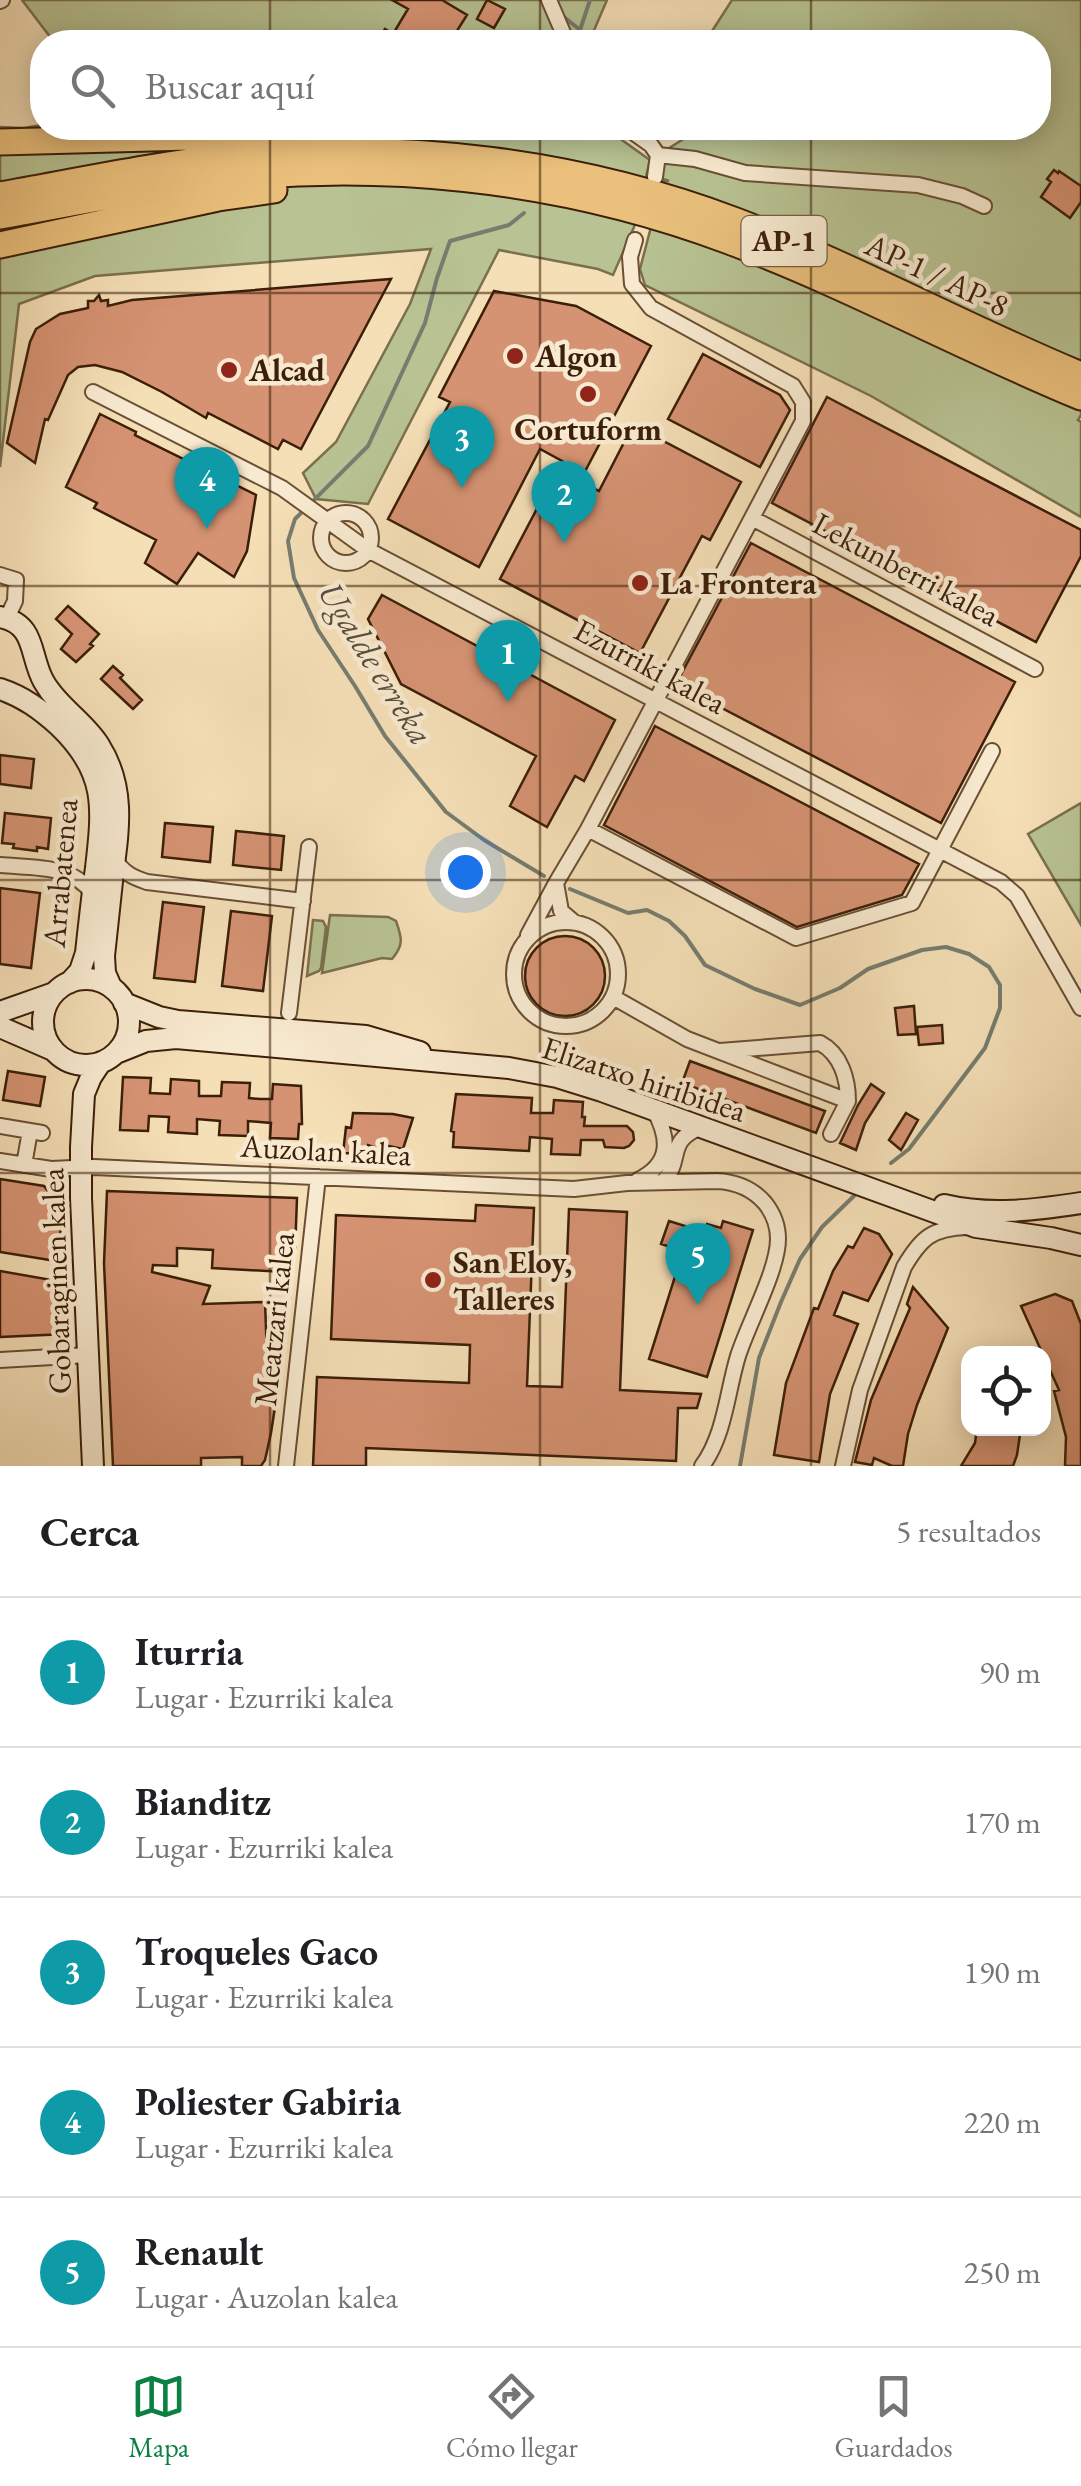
<!DOCTYPE html>
<html lang="es">
<head>
<meta charset="utf-8">
<style>
  :root { --surface:#fff; --page:#f2f2f2; --text:#202124; --muted:#757577; --line:#e0e0e0; --accent:#0b8043 }
  body { margin:0; font-family:"EB Garamond",serif; background:var(--page); color:var(--text) }
  .controls { position:absolute; right:30px; bottom:30px; display:grid; overflow:hidden; border-radius:20px; box-shadow:0 5px 25px #0003 }
  .controls button { width:90px; height:90px; display:grid; place-items:center; padding:0; border:0; border-bottom:2px solid var(--line); background:var(--surface); color:var(--text); font:50px sans-serif }
  .you { position:absolute; left:465px; top:872px; width:35px; height:35px; margin:-25px; border:8px solid #fff; border-radius:50%; background:#1a73e8; box-shadow:0 0 0 15px #1a73e833 }
  .badge { display:grid; place-items:center; width:65px; height:65px; border-radius:50%; background:var(--accent); color:#fff; font-size:32px; font-weight:700 }
  .pin { position:absolute; translate:-50% -82px; filter:drop-shadow(0 2px 5px #0008) }
  .pin::after { content:''; position:absolute; top:52px; width:35px; height:30px; background:inherit; clip-path:polygon(0 0,100% 0,50% 100%) }
  .list { margin:0; padding:0; list-style:none }
  h2 { display:flex; justify-content:space-between; align-items:center; height:130px; margin:0; padding:0 40px; font-size:42px }
  h2 small { font-size:32px; font-weight:400; color:var(--muted) }
  .list li { display:grid; grid-template-columns:65px 1fr auto; gap:30px; align-items:center; box-sizing:border-box; height:150px; padding:0 40px; border-top:2px solid var(--line) }
  .list b { display:block; font-size:38px; white-space:nowrap }
  .list p { margin:0; font-size:32px; white-space:nowrap; color:var(--muted) }
  .list em { font-size:32px; font-style:normal; color:var(--muted) }
  .icon { flex:none; width:55px; height:55px; fill:none; stroke:currentColor; stroke-width:2; stroke-linecap:round; stroke-linejoin:round }
  .map { position:relative; flex:none; width:1081px; height:1466px; overflow:hidden }
  .search { position:absolute; background:var(--surface); box-shadow:0 5px 25px #0003; left:30px; right:30px; top:30px; height:110px; display:flex; align-items:center; gap:25px; box-sizing:border-box; padding:0 35px; border-radius:40px; color:var(--muted); font-size:38px }
  .sheet { height:880px; background:var(--surface) }
  nav { display:flex; justify-content:space-around; align-items:center; box-sizing:border-box; height:140px; border-top:2px solid var(--line); background:var(--surface); font-size:28px; color:var(--muted) }
  nav a { display:grid; justify-items:center; gap:5px }
  nav .on { color:var(--accent) }
  .map>svg:first-child { display:block }
  .green { fill:#b8c292; stroke:#7a704e; stroke-width:2.5 }
  .lines { fill:none; stroke-linecap:round; stroke-linejoin:round }
  .stream { stroke:#767d6f; stroke-width:4 }
  .building { fill:#d69373; stroke:#3c1f09; stroke-width:2.5 }
  .street-casing { stroke:#6a4f34; stroke-width:18 }
  .secondary-casing { stroke:#3c1f09; stroke-width:24 }
  .highway-casing { stroke:#3c1f09; stroke-width:29 }
  .street { stroke:#f8ead0; stroke-width:14 }
  .secondary { stroke:#f8ead0; stroke-width:20 }
  .highway { stroke:#eac07c; stroke-width:25 }
  .grid { fill:none; stroke:#3c1f09; stroke-width:2.5; stroke-opacity:0.55 }
  .poi-dot { fill:#8f2418; stroke:#f8ead0; stroke-width:4 }
  .labels { text-anchor:middle; stroke-width:9; stroke-linejoin:round; paint-order:stroke }
  .shield { fill:#f8ead0; stroke:#745c45; stroke-width:2.5 }
  .shield-label { font-size:30px; font-weight:bold; fill:#3c1f09 }
  .street-label { font-size:32px; fill:#3c1f09; stroke:#f8ead0 }
  .poi-label { font-size:32px; font-weight:bold; fill:#3c1f09; stroke:#f8ead0; text-anchor:start }
  .water-label { font-size:35px; font-style:italic; fill:#594e3c; stroke:#f8ead0 }
</style>
</head>
<body>
<div class="map">
<svg width="1081" height="1466" viewBox="0 0 1081 1466">
  <rect width="100%" height="100%" fill="#f5dfb7"/>
  <filter id="stains"><feTurbulence type="fractalNoise" baseFrequency=".002" numOctaves="4"/><feColorMatrix values="0 0 0 0 .2 0 0 0 0 .09 0 0 0 0 .02 0 0 0 .5 -.17"/></filter>
  <radialGradient id="worn" r=".72"><stop offset=".6" stop-color="#630" stop-opacity="0"/><stop offset="1" stop-color="#630" stop-opacity=".3"/></radialGradient>
  <path class="green" d="M22,0H607L589,42H54Z
    M732,0H1081V415L1078,420L1081,422V517L871,396L645,285L640,269L663,181H669L663,179L658,155L701,128H1038V42H705Z
    M42,125V128H605L650,160L634,227L613,275L598,269L499,250L368,504L316,499L303,473L336,442L410,304L431,249L95,276L19,304L0,467V127L24,128Z
    M1081,803V925L1028,834Z
    M330,915L388,917L396,921C402,938 404,945 392,959L382,958L322,973Z
    M313,920L323,921L326,927L321,968L319,971L307,976Z"/>
  <g class="lines">
    <path class="stream" d="M564,17L580,30
      M576,42L590,0
      M539,133L540,128
      M524,213L509,225L450,241L437,278L425,323L368,446L295,519L288,541L294,578L318,630L355,686L385,736L446,812L484,840L544,876
      M570,889L628,913L647,910L669,921L685,936L705,965L755,989L800,1005L840,988L868,969L922,950L946,947L969,954L989,967L1000,985V1008L985,1048L909,1149L891,1163
      M740,1466L759,1358L781,1302L800,1259L822,1227L857,1193"/>
  </g>
  <path class="building" d="M392,0H442L467,15L450,42H377L385,29L393,34L408,9Z
    M487,0L505,9L494,28L477,19Z
    M1054,170L1058,173L1059,171L1081,186V202L1070,218L1041,197L1051,182L1047,179Z
    M391,279L301,449L283,440L278,449L208,413L206,418L162,392L122,372L95,365L78,367L68,375L48,420L45,419L35,463L7,443L30,342L36,329L60,314L88,308V301H94L99,295L101,301L108,300V306L132,300Z
    M494,291L576,306L651,346L580,481L599,491L633,425L741,482L710,540L702,536L640,653L500,579L562,461L540,449L479,567L388,519L450,402L439,397Z
    M703,354L780,395L790,410L760,467L668,419Z
    M827,397L1081,530V556L1036,642L772,503Z
    M100,414L136,432L135,435L256,495L247,551L234,577L198,553L177,584L145,563L156,540L94,508L97,503L66,487Z
    M751,543L1015,682L941,823L676,684Z
    M382,595L615,720L584,781L575,776L547,827L510,806L536,756L401,684L368,619Z
    M68,606L99,634L90,644L93,646L76,662L61,649L72,634L56,619Z
    M113,666L123,675L120,678L142,700L133,709L101,679Z
    M655,726L919,864L902,895L797,927L604,825Z
    M0,755L34,759L31,788L0,784Z
    M5,813L51,818L48,849L37,847V851L13,848L14,844L2,843Z
    M165,823L213,827L210,862L162,857Z
    M236,831L284,836L281,870L233,865Z
    M0,888L40,893L31,968L0,964Z
    M163,902L204,907L195,982L154,978Z
    M231,911L272,916L263,991L222,986Z
    M525 976a40 40 0 1 1 80 0a40 40 0 1 1-80 0Z
    M914,1006L916,1034L898,1035L895,1008Z
    M942,1025L943,1043L919,1045L917,1027Z
    M690,1061L825,1111L816,1133L682,1083Z
    M8,1071L45,1077L40,1106L3,1100Z
    M123,1077L151,1078L150,1093L170,1094L171,1079L199,1081V1096H221L222,1082L250,1083L249,1098L260,1099H272L273,1084L301,1086L302,1124H299L298,1139L270,1138L271,1123L248,1121V1136L219,1135L220,1121L197,1119V1134L168,1132L169,1117L149,1116L148,1131L120,1130Z
    M871,1084L884,1093L865,1123L856,1150L840,1143L858,1105Z
    M456,1094L532,1098L531,1113H553L554,1100L583,1102L582,1117H585L584,1126H627L633,1132L634,1140L629,1146L624,1148L605,1147L603,1140H581L580,1155L551,1154L552,1139L530,1137L529,1151L453,1147L454,1132L451,1131Z
    M353,1113L393,1114L413,1118L403,1149L384,1145L383,1150L368,1145L366,1154L343,1153L346,1127L351,1128Z
    M906,1113L918,1120L901,1150L889,1140Z
    M0,1179L44,1186L59,1205L62,1262L0,1252Z
    M107,1191L297,1198L295,1252H285L284,1272L212,1268L213,1250L177,1248V1266L153,1265L152,1272L210,1286L203,1304L265,1302L268,1381H279L271,1433L265,1460L261,1466H242V1457L201,1458V1466H113L104,1263Z
    M476,1205L534,1208L527,1386L562,1387L569,1209L627,1212L620,1390L701,1394L697,1408H678L676,1461L366,1448V1466H313L317,1377L469,1383L470,1345L331,1339L336,1215L475,1221Z
    M669,1221L704,1232L707,1224L721,1228L723,1221L753,1230L707,1377L649,1359L683,1251L661,1244Z
    M864,1228L879,1234L892,1254L868,1301L843,1292L834,1315L858,1324L830,1394L819,1462L774,1455L786,1383L814,1308L818,1309L833,1271L848,1246L853,1248Z
    M0,1271L63,1282L66,1334L0,1337Z
    M913,1287L948,1328L917,1405L908,1434L903,1466H892L874,1458L872,1465L855,1462L871,1400L910,1308L907,1304Z
    M1055,1294L1072,1301L1081,1324V1466H1065L1066,1437L1054,1391L1059,1390L1021,1306Z
    M977,1428H1021L1017,1455L1013,1466H961L975,1443Z"/>
  <g class="lines">
    <defs>
      <path id="street" d="M549,0L567,42
        M0,1L2,0
        M627,128L651,145L658,155L655,177
        M658,155L695,159L745,173L918,185L962,196L984,206
        M93,392L282,488L368,550L1001,882L1017,896L1081,1008
        M321 538a25 25 0 1 1 50 0a25 25 0 1 1-50 0Z
        M752,518L1035,669
        M0,575L16,580L15,601L7,618
        M588,829L796,938L912,903L992,751
        M115,860C124,873 132,877 147,882L303,901
        M0,865C33,868 72,864 93,894
        M556,883L588,829L803,421V402L793,386L651,308L632,284L630,257L635,240
        M514 974a52 52 0 1 1 104 0a52 52 0 1 1-104 0Z
        M528,935L556,883L561,911L574,922
        M613,997L687,1039L848,1101C848,1079 841,1054 820,1043L720,1051
        M289,1013L309,847
        M0,1126L42,1133
        M831,1134L848,1101
        M0,1161L51,1169L94,1167L574,1189L627,1183L717,1181C736,1182 752,1188 765,1203C773,1213 778,1226 778,1239C778,1270 748,1324 738,1356C727,1392 725,1435 702,1466
        M24,1165L30,1131
        M638,1180C671,1164 670,1139 654,1110
        M663,1182C684,1159 665,1142 701,1127
        M0,1360L88,1355
        M286,1466L318,1177
        M843,1466L860,1390L904,1267C921,1238 932,1228 967,1227"/>
      <path id="secondary" d="M0,617C37,624 29,656 44,682C58,707 84,721 99,745C125,786 119,827 113,872C110,900 107,928 104,956L105,973L111,987
        M0,689C24,697 41,710 59,726C107,772 103,807 96,868C92,897 89,925 86,953L80,971L69,983
        M43 1022a43 43 0 1 1 86 0a43 43 0 1 1-86 0Z
        M124,1003L159,1017L178,1021L366,1036L420,1052
        M0,1012L54,993
        M0,1027L53,1050
        M116,1053L146,1041L176,1038L509,1068L557,1077L602,1091L976,1227L1051,1238L1081,1245
        M944,1205C990,1216 1035,1210 1081,1203
        M93,1466L81,1198V1147L84,1094L91,1077L101,1062"/>
      <path id="highway" d="M0,142L262,135L321,136
        M0,195C79,181 158,164 239,156C407,141 578,161 736,221C854,266 965,327 1081,375
        M0,216C64,205 129,191 193,182C373,158 559,177 729,241C849,286 962,348 1081,397
        M0,245L218,198L274,190"/>
    </defs>
    <use href="#street" class="street-casing"/>
    <use href="#secondary" class="secondary-casing"/>
    <use href="#highway" class="highway-casing"/>
    <use href="#street" class="street"/>
    <use href="#secondary" class="secondary"/>
    <use href="#highway" class="highway"/>
  </g>
  <path class="grid" d="M270,0V42M540,0V42M811,0V42M270,128V1466M540,128V1466M811,128V1466M0,293H1081M0,586H1081M0,880H1081M0,1173H1081"/>
  <g class="poi-dot">
    <circle cx="515" cy="356" r="10"/>
    <circle cx="229" cy="370" r="10"/>
    <circle cx="588" cy="394" r="10"/>
    <circle cx="640" cy="583" r="10"/>
    <circle cx="433" cy="1280" r="10"/>
  </g>
  <g class="labels">
    <rect class="shield" x="741.5" y="216" width="85" height="50" rx="8"/>
    <g class="shield-label">
      <text x="784" y="251">AP-1</text>
    </g>
    <g class="street-label">
      <text transform="translate(937 275) rotate(25)" y="11">AP-1 / AP-8</text>
      <text transform="translate(906 569) rotate(28)" y="11">Lekunberri kalea</text>
      <text transform="translate(650 666) rotate(28)" y="11">Ezurriki kalea</text>
      <text transform="translate(60 873) rotate(-85)" y="11">Arrabatenea</text>
      <text transform="translate(644 1079) rotate(18)" y="11">Elizatxo hiribidea</text>
      <text transform="translate(326 1150) rotate(3)" y="11">Auzolan kalea</text>
      <text transform="translate(56 1281) rotate(-92)" y="11">Gobaraginen kalea</text>
      <text transform="translate(274 1319) rotate(-84)" y="11">Meatzari kalea</text>
    </g>
    <g class="poi-label">
      <text x="535" y="367">Algon</text>
      <text x="249" y="381">Alcad</text>
      <text x="588" y="440" text-anchor="middle">Cortuform</text>
      <text x="660" y="594">La Frontera</text>
      <text x="453" y="1273">San Eloy,<tspan x="453" dy="37">Talleres</tspan></text>
    </g>
    <g class="water-label">
      <text transform="translate(376 663) rotate(58)" y="12">Ugalde erreka</text>
    </g>
  </g>
  <rect width="100%" height="100%" filter="url(#stains)"/>
  <rect width="100%" height="100%" fill="url(#worn)"/>
</svg>
<div class="controls">
<button><svg class="icon" aria-label="locate" viewBox="0 0 24 24"><circle cx="12" cy="12" r="6"/><path d="M12 2v4M12 18v4M2 12h4M18 12h4"/></svg></button>
</div>
<div class="you"></div>
<div class="pin badge" style="left:508px;top:702px;background:#0f9aa8">1</div>
<div class="pin badge" style="left:564px;top:543px;background:#0f9aa8">2</div>
<div class="pin badge" style="left:462px;top:488px;background:#0f9aa8">3</div>
<div class="pin badge" style="left:207px;top:529px;background:#0f9aa8">4</div>
<div class="pin badge" style="left:698px;top:1305px;background:#0f9aa8">5</div>
<div class="search"><svg class="icon" aria-label="search" viewBox="0 0 24 24"><circle cx="10" cy="10" r="6"/><path d="M15 15l6 6"/></svg>Buscar aquí</div>
</div>
<section class="sheet">
<h2>Cerca<small>5 resultados</small></h2>
<ul class="list">
<li><span class="badge" style="background:#0f9aa8">1</span><div><b>Iturria</b><p>Lugar · Ezurriki kalea</p></div><em>90 m</em></li>
<li><span class="badge" style="background:#0f9aa8">2</span><div><b>Bianditz</b><p>Lugar · Ezurriki kalea</p></div><em>170 m</em></li>
<li><span class="badge" style="background:#0f9aa8">3</span><div><b>Troqueles Gaco</b><p>Lugar · Ezurriki kalea</p></div><em>190 m</em></li>
<li><span class="badge" style="background:#0f9aa8">4</span><div><b>Poliester Gabiria</b><p>Lugar · Ezurriki kalea</p></div><em>220 m</em></li>
<li><span class="badge" style="background:#0f9aa8">5</span><div><b>Renault</b><p>Lugar · Auzolan kalea</p></div><em>250 m</em></li>
</ul>
</section>
<nav>
<a class="on"><svg class="icon" aria-label="map" viewBox="0 0 24 24"><path d="M3 6l6-2 6 2 6-2v14l-6 2-6-2-6 2zM9 4v14M15 6v14"/></svg>Mapa</a>
<a><svg class="icon" aria-label="directions" viewBox="0 0 24 24"><path d="M12 3l9 9-9 9-9-9zM9 14v-3h6M13 9l2 2-2 2"/></svg>Cómo llegar</a>
<a><svg class="icon" aria-label="saved" viewBox="0 0 24 24"><path d="M7 4h10v16l-5-4-5 4z"/></svg>Guardados</a>
</nav>
</body>
</html>
